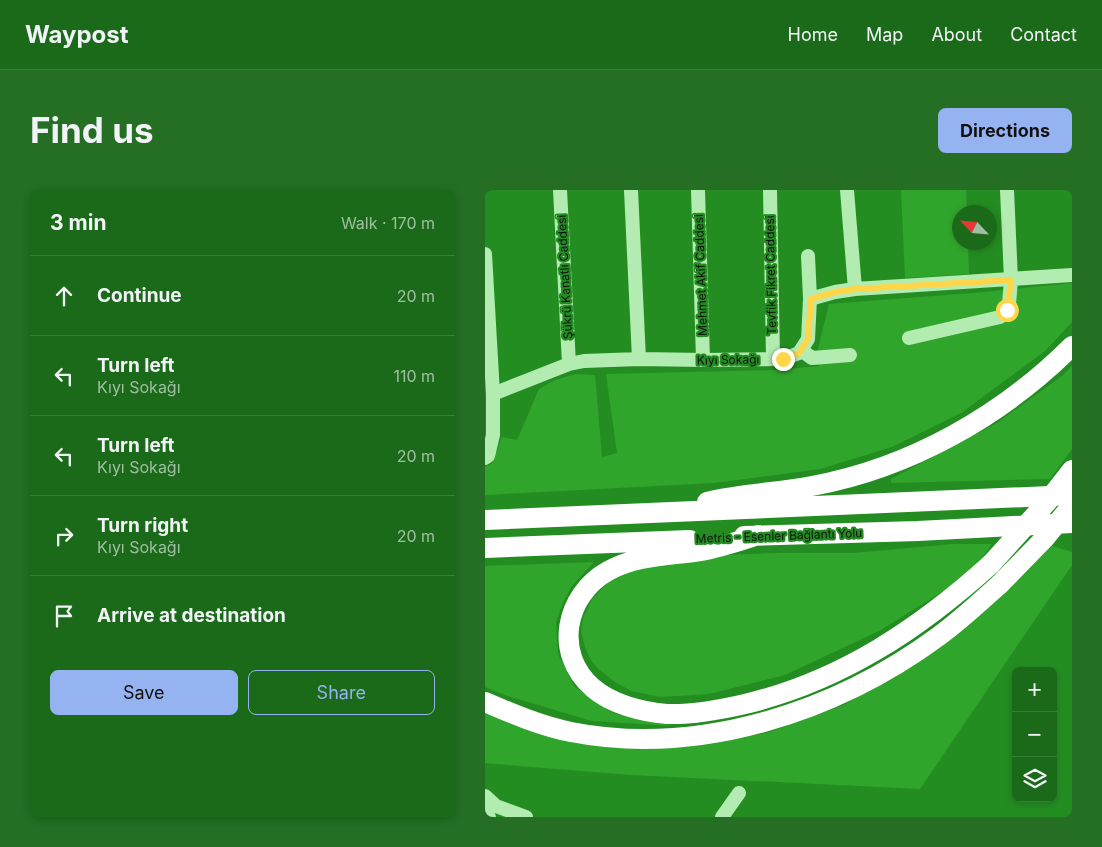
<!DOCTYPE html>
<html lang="en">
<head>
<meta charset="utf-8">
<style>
  :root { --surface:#1b6a1a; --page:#246f23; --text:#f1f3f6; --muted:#a0bfa2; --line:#397d39; --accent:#95b2f1 }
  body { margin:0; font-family:Inter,sans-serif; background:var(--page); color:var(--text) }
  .controls { position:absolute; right:15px; bottom:15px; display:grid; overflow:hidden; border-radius:8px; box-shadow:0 2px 8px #0003 }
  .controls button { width:45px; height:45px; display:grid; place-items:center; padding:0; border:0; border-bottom:1px solid var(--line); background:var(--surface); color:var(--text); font:25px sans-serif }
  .compass { position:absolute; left:467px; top:15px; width:45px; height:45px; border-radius:50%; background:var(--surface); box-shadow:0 2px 8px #0003; rotate:296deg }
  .stop { position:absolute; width:15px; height:15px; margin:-11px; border:4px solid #ffd54a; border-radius:50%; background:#fff }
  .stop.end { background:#ffd54a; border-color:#fff; box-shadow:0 1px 5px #0008 }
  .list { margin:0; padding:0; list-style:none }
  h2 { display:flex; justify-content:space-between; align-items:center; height:65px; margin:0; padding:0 20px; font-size:21px }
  h2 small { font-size:16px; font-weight:400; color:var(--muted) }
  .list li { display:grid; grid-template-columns:32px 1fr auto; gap:15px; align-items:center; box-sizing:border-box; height:80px; padding:0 20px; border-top:1px solid var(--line) }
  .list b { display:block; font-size:19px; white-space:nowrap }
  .list p { margin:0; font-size:16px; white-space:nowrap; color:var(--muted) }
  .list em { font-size:16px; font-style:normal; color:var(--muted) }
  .actions { display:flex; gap:10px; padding:15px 20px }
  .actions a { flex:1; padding:11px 0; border:1px solid var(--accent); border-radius:8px; text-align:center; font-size:18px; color:var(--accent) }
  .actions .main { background:var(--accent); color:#111 }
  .icon { flex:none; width:28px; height:28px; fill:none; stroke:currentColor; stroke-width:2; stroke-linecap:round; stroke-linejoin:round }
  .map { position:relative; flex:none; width:587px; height:627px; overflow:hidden; border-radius:8px }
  header { display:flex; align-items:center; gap:30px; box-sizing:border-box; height:70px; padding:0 25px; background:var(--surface); border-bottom:1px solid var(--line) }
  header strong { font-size:24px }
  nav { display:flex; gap:28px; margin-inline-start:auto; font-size:18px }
  .intro { display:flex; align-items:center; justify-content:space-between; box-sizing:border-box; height:120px; padding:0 30px }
  h1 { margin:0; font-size:35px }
  .button { padding:12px 22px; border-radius:8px; background:var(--accent); color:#111; font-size:18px; font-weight:700 }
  main { display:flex; gap:30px; padding:0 30px }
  aside { flex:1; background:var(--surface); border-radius:8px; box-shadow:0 2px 8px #0003 }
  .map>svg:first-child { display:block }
  .green { fill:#30a52b }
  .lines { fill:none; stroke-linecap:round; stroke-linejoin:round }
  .minor { stroke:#b3ecb0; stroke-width:14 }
  .highway { stroke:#fff; stroke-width:20 }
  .highway-bridge { stroke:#fff; stroke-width:20 }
  .route { stroke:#ffd54a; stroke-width:6 }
  .labels { text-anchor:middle; stroke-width:4.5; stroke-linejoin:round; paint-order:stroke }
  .street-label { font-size:12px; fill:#111; stroke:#248d22 }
</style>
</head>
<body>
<header>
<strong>Waypost</strong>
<nav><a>Home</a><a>Map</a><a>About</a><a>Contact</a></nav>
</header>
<div class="intro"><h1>Find us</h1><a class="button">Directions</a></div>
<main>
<aside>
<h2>3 min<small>Walk · 170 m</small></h2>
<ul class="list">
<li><svg class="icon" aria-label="ahead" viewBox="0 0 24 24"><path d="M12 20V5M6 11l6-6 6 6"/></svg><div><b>Continue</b></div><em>20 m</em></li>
<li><svg class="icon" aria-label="left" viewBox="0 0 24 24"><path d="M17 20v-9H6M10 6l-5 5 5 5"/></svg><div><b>Turn left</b><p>Kıyı Sokağı</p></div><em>110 m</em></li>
<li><svg class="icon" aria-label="left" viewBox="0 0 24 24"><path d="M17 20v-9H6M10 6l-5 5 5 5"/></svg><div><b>Turn left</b><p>Kıyı Sokağı</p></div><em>20 m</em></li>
<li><svg class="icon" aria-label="right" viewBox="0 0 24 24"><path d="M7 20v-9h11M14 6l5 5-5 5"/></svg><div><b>Turn right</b><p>Kıyı Sokağı</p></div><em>20 m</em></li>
<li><svg class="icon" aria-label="arrive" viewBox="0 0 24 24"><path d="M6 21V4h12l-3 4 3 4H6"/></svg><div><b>Arrive at destination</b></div></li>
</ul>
<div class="actions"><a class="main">Save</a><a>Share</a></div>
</aside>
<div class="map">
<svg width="587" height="627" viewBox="0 0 587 627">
  <rect width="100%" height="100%" fill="#248d22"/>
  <path class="green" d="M416,0H481L482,22H474V52L483,53L484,84L420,88Z
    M587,93V132L560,161L476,223L407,257L335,279L229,293L0,305V277L7,273L17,247L32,250L54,199L70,190L91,184L110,185L117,267L132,263L121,184L290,180L334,176L333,159L344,114L488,103Z
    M587,176V259L565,289L406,293V289L512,233L577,186Z
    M467,354H507L496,370L463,398L396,440L300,485L224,504L176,507L146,501L130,492L112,478L104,467L100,457L96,441L98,428L107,409L127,389L151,378L213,366L291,363H369Z
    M567,356L587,362V375L435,599L146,585L0,573V520L196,556L282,543L359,515L463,451Z
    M109,372L86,397L77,415L71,432L73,464L89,496L128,523L187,536L107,531L20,505L0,497V376Z"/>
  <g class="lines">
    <path class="minor" d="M75,0L84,174
      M146,0L154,169
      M213,0L218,170
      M285,0L288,169
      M362,0L370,99
      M0,64L8,204V245L3,266L0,268
      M323,66L325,109
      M424,148L515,127L522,120L524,114L526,90L522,0
      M316,160L327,168L365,165
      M8,204L84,174L99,171L154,169L218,170L298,169L314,163L323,149L325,109L350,102L370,99L587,85
      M0,606L11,616L41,627
      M0,623L4,627
      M237,627L254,603"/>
    <path class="highway" d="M222,312C257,303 292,303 327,296C425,278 517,226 587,156
      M0,330L587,305
      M273,345C254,351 234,358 215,361C184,366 152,365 123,381C80,405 68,464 108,498C126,514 157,522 182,524C208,525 234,520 260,514C356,491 434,439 506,374
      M259,346L433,341L587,333
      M0,358L205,350
      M0,512C28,524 56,536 86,542C214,567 351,522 454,446C476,430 495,412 515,394"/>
    <path class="highway-bridge" d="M506,374L562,312L587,280
      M515,394L560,348L587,315"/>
  </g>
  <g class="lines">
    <path class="route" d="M298,169L314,163L323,149L326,109L350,102L370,99L526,90L522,120"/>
  </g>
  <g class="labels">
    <g class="street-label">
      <text transform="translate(216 85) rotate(-92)" y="4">Mehmet Akif Caddesi</text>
      <text transform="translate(286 85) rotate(-91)" y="4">Tevfik Fikret Caddesi</text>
      <text transform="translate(80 87) rotate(-93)" y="4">Şükrü Kanatlı Caddesi</text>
      <text transform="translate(243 170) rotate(-1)" y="4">Kıyı Sokağı</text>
      <text transform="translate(294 346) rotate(-2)" y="4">Metris - Esenler Bağlantı Yolu</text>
    </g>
  </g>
</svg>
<div class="controls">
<button>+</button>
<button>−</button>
<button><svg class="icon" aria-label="layers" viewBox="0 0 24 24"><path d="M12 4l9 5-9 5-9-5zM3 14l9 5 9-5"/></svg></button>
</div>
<svg class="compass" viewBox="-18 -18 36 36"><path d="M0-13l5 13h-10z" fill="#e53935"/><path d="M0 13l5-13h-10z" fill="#a0bfa2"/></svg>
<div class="stop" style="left:522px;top:120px"></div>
<div class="stop end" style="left:298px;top:169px"></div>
</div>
</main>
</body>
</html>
